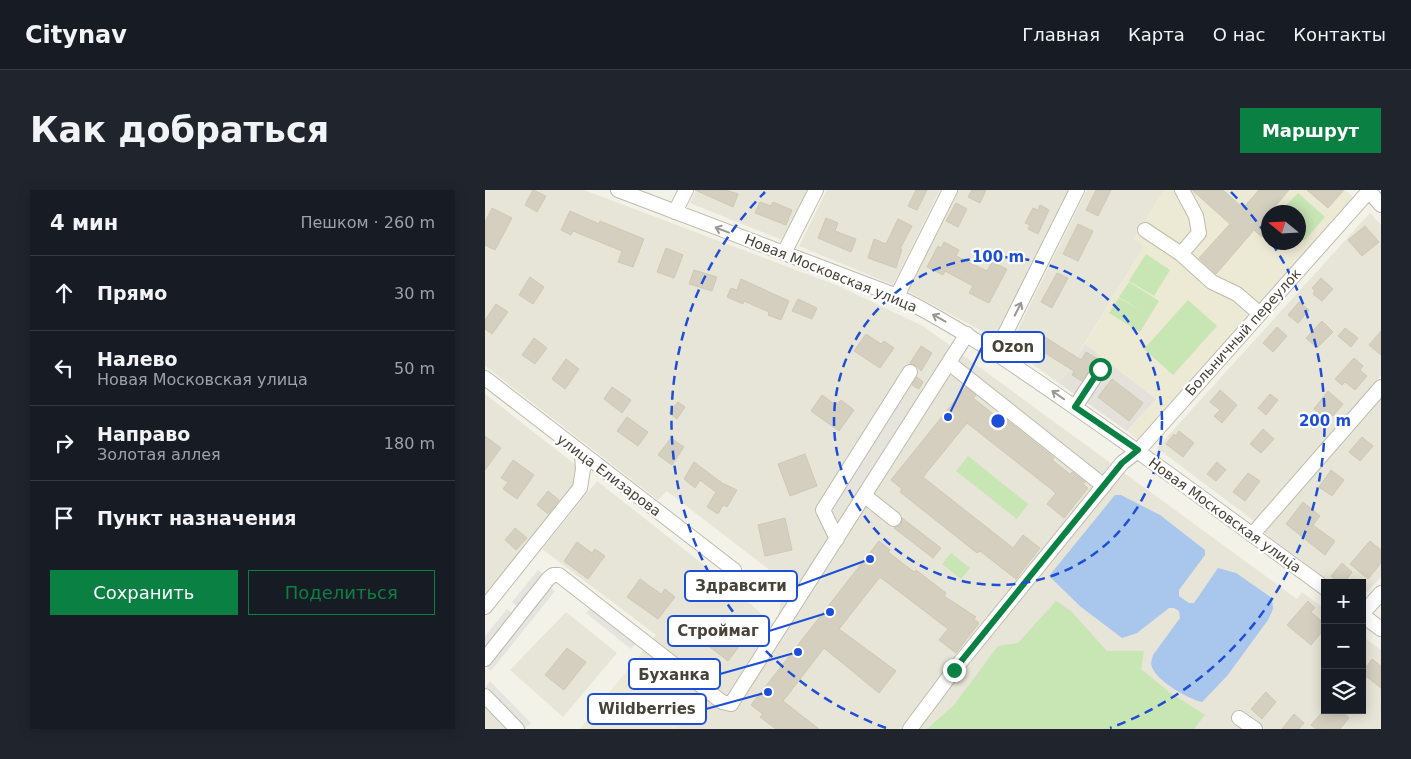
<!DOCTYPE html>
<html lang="ru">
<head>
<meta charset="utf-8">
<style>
  :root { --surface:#171b24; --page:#20242c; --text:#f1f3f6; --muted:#9ea1a6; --line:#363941; --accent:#0b8043 }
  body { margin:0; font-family:"DejaVu Sans",sans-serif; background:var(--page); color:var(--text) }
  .controls { position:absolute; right:15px; bottom:15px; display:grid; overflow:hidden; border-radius:0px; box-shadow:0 2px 12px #0003 }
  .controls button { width:45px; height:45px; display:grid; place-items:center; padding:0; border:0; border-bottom:1px solid var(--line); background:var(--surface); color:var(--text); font:25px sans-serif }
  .compass { position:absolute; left:776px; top:15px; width:45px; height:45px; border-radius:50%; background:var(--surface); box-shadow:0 2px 12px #0003; rotate:288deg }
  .stop { position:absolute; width:15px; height:15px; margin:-11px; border:4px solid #0b8043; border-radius:50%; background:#fff }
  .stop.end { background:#0b8043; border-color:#fff; box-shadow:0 1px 5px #0008 }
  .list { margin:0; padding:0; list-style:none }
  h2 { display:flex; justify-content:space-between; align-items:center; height:65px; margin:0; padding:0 20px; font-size:21px }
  h2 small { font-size:16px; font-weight:400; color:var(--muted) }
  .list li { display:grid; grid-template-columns:32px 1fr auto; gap:15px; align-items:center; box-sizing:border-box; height:75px; padding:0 20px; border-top:1px solid var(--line) }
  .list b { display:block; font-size:19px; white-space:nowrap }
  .list p { margin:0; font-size:16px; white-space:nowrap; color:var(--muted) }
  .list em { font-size:16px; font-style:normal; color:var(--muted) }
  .actions { display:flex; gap:10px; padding:15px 20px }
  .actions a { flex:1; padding:11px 0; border:1px solid var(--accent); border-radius:0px; text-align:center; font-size:18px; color:var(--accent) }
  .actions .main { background:var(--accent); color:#fff }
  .icon { flex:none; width:28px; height:28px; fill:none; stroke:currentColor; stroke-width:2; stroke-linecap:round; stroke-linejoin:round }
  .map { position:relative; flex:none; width:896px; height:539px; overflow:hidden; border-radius:0px }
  header { display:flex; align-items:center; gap:30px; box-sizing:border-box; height:70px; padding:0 25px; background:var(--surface); border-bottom:1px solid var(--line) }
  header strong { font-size:24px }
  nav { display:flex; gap:28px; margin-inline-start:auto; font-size:18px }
  .intro { display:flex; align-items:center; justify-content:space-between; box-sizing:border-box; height:120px; padding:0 30px }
  h1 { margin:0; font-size:35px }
  .button { padding:12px 22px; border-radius:0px; background:var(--accent); color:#fff; font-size:18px; font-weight:700 }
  main { display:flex; gap:30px; padding:0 30px }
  aside { flex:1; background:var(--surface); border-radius:0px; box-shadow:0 2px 12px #0003 }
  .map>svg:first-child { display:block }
  .residential { fill:#e7e5d7 }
  .industrial { fill:#e3e1da }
  .education { fill:#ece9d4; fill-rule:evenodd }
  .green { fill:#c8e5b4 }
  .parking { fill:#e5e4e0 }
  .water { fill:#a9c6ec }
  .building { fill:#d4cfbf; stroke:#cfc8b3 }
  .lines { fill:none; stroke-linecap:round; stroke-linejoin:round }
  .minor-casing { stroke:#bfbbac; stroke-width:16 }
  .minor { stroke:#fff; stroke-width:14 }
  .oneway { stroke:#9a9892 }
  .route { stroke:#0b8043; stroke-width:6 }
  .ring { fill:none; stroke:#1d4ed8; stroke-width:2.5; stroke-dasharray:9 6 }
  .labels { text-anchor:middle; stroke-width:4.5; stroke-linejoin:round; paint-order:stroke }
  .street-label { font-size:14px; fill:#474338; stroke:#fff }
  .centre { fill:#1d4ed8; stroke:#fff; stroke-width:2.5 }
  .ring-label { font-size:15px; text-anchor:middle; font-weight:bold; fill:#1d4ed8; stroke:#fff; stroke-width:4.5; stroke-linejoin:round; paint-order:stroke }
  .leader { fill:none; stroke:#1d4ed8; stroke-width:2 }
  .callout-dot { fill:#1d4ed8; stroke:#fff; stroke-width:2 }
  .callout { fill:#fff; stroke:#1d4ed8; stroke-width:2 }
  .callout-label { font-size:15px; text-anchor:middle; font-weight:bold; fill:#474338 }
</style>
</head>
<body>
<header>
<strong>Citynav</strong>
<nav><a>Главная</a><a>Карта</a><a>О нас</a><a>Контакты</a></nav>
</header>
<div class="intro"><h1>Как добраться</h1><a class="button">Маршрут</a></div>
<main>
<aside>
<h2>4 мин<small>Пешком · 260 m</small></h2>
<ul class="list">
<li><svg class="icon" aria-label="ahead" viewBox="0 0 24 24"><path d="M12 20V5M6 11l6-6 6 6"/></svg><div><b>Прямо</b></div><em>30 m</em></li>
<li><svg class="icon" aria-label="left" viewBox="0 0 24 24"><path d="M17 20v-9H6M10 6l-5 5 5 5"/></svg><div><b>Налево</b><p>Новая Московская улица</p></div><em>50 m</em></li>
<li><svg class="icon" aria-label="right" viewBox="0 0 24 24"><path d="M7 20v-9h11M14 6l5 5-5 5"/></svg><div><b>Направо</b><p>Золотая аллея</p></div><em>180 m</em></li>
<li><svg class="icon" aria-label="arrive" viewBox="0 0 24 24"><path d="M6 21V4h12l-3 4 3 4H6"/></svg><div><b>Пункт назначения</b></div></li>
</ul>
<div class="actions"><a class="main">Сохранить</a><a>Поделиться</a></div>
</aside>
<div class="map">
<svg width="896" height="539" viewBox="0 0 896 539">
  <rect width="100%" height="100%" fill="#f3f2e9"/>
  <path class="residential" d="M0,0H99L351,95L438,136L812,409L817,402L840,419V520H877V446L896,460V539H95L171,445L57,359L112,291L229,383L291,436L300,392L182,301L173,310L0,176Z
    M211,0H322L297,50L205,13Z
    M342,0H455L408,95L314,56Z
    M474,0H584L510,148L422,101Z
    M602,0H679L649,49L659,56L575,194L524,157Z
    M885,23L896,35V185L769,331L672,258Z
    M0,204L92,276V295L0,410Z
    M896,206V387L877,407V393H847L777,341Z
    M81,422L132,463L78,527L25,480Z
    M0,515L25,539H0Z"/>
  <path class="industrial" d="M600,154L671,209L642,241L575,194Z"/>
  <path class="education" d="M679,0H860L870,9L655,252L642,241L671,209L600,154L659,56L649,49ZM784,22H814V52H784Z
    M157,463L216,508L192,539H95Z"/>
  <path class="green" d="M813,3L840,27L819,51L814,46V22H795Z
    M661,64L685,80L669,106L644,91Z
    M644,92L674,111L655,142L624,123L634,108L659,123L634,107Z
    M703,110L732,136L688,185L659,159Z
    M483,266L543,314L532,329L471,281Z
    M466,363L485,378L476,389L457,374Z
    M571,411L586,421L622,461H659L656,479L684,502L720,525L709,539H442L469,515L513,456L533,453Z"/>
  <path class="parking" d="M413,207L420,212L349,324L342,320Z
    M423,214L430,218L373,308L366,304Z
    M53,380L59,385L33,418L27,412Z
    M63,396L70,401L6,481L0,476Z
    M106,417L151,453L146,459L101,423Z
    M22,419L28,424L3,456L0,453V446Z
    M5,491L46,533L40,539L0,498Z"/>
  <path class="water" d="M630,305H636L675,325L720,360V365L694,400V406L704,413H709L733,378L751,383L787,408L788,419L783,430L742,486L717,512C703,509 672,491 667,477C665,473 667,470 668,465L695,428L694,421L689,418H684L652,443L637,448L596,417L564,386Z"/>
  <path class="building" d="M48,0L61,6L52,22L40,15Z
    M210,0H241L253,4L248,17Z
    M431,0H442L432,20L423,16Z
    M487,0H501L495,13L483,7Z
    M611,0H626L613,26L601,20Z
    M707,0H738L758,18L774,0H804L777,31L784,37L777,47L769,40L731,84L714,68L745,34Z
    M822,0H859L843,18Z
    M275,12L286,16L288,12L307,20L301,35L270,23Z
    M471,13L482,19L473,37L461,31Z
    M555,15L564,20L553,44L543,39L545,35L540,33L548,18L553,20Z
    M7,18L27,28L10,60L0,55V32Z
    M85,21L114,34L115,31L159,49L148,77L133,72L137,61L88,41L86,45L76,40Z
    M341,28L353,33L350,41L371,49L366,62L333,48Z
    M413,29L427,36L415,59H417L411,78L383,68L389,49L401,54Z
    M593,34L608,41L593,71L578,64Z
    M880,36L894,52L877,66L863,50Z
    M459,52L474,60L471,66L502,81L507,72L522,79L504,113L484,103L488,96L460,81L458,85L442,77L453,56L456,58Z
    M181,58L198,65L189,88L172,82Z
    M209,80L232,87L227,101L204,94Z
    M572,83L583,88L567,118L556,112Z
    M45,87L59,97L48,114L34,105Z
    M836,88L848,99L837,111L828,104L830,101L827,98Z
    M256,89L304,111L296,130L283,125L284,122L259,111L258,114L242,107L246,98L252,100Z
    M313,109L332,118L327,129L307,121Z
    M814,112L824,120L813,133L803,125Z
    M11,114L23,122L7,144L0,139V130Z
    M837,131L848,142L832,158L821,148Z
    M792,137L802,146L788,162L778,153Z
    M860,138L873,148L866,157L853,146Z
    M896,141V165L884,155Z
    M552,142L596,170L601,162L613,169L597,191L587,185L589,181L544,153Z
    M381,144L396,154L399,151L409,158L395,178L369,161Z
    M49,148L62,158L50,174L37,165Z
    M436,156L447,163L436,181L430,175L425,173Z
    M869,168L878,176L875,180L882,186L870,200L860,192L857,195L850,189Z
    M81,169L94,179L80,199L67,189Z
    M432,187L438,192L434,199L427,195Z
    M627,189L658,213L644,231L613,207Z
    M127,197L146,210L137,223L119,209Z
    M481,197L491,205L488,208L517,231L519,228L569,268L567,270L585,284L587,282L600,292L598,294L603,298L579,328L562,314L571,303L482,233L438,287L528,358L538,345L555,358L531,389L495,361L492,363L415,302L417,299L406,290Z
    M735,200L752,215L737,233L729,226L735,220L725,212Z
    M843,201L858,214L848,226L844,222L839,227L829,219Z
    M785,204L793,210L781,225L773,218Z
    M337,205L351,215L356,210L369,220L354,241L326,221Z
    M193,212L200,217L192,229L184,223Z
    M142,227L163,242L153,256L132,241Z
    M778,239L789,249L776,263L765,254Z
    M694,241L709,253L698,267L681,254L689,244L691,246Z
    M0,246L16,258L0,280Z
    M877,247L888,256L875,271L864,262Z
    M186,248L199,257L187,275L173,265Z
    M320,264L332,296L305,306L293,274Z
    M28,270L49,285L32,309L18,299L23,292L16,288Z
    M209,272L237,293L252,300L242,317L238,315L233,324L222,317L231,302L215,290L210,298L199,289Z
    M732,272L741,280L731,291L722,284Z
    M846,280L859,290L847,306L834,297Z
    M763,283L775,291L760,311L748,302Z
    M63,301L74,310L63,324L52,315Z
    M818,312L835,326L828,335L850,351L840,365L801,334Z
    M300,328L307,360L280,366L273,335Z
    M417,328L456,358L448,368L409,338L416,335Z
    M30,338L42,348L31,360L20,350Z
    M394,351L405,360L403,362L429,382L431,380L461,403L459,406L491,427L489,429L494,433L471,463L454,450L463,439L395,387L354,439L411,481L394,503L339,458L298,511L334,539H291L275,527L278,524L266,515Z
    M885,351L896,360V373L883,389L865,374Z
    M92,352L107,363L110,359L120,366L103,389L79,371Z
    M857,373L867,382L859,393H854L846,386Z
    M155,389L176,404L180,399L190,407L173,429L142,407Z
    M823,411L830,418L826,422L840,434V438L826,455L802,435Z
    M229,433L256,454L243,471L216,450Z
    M82,458L101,472L79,500L60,485Z
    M887,469L896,476V498L877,483Z
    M781,502L791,512L777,529L766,519Z
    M839,520H855L864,528L855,539H831L826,535Z
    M809,524L819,533L814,539H797Z"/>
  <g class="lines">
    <defs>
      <path id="minor" d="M133,0L412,106C474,137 531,176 588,216C674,275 756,337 840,398
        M697,0L711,26L714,43L696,64L727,92L752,104L775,124
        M883,0L896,15
        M190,22L201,0
        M660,40L696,64
        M299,63L331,0
        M412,106L465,0
        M511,162L592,0
        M464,173L619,296
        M0,188L249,380
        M590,217L615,179
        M380,306L409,329
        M767,345L896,197
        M352,349L338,320L425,182
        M0,417L95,298L98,279L97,264
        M877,424L896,403
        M877,425L896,439
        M0,469L63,389L68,385H74L237,512L246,514L482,144
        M0,506L32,539
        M754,528L770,539
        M425,539L469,480L637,273L653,261L884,1"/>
    </defs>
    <use href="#minor" class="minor-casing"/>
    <use href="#minor" class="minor"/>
  </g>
  <defs><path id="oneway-shaft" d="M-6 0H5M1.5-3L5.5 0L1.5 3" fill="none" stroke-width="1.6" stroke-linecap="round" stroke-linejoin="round" transform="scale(1.25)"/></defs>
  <g class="oneway">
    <use href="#oneway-shaft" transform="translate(237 40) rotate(-159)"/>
    <use href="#oneway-shaft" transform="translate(533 119) rotate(-63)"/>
    <use href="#oneway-shaft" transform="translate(454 128) rotate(-151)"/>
    <use href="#oneway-shaft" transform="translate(573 205) rotate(-145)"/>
  </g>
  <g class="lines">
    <path class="route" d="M469,480L637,273L653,260L590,217L615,179"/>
  </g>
  <g class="ring">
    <circle cx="513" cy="231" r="164"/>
    <path d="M401 538A327 327 0 0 1 280 2M746 2A327 327 0 0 1 782 46M787 53A327 327 0 0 1 625 538"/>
  </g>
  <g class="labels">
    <g class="street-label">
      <text transform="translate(346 83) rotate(22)" y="5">Новая Московская улица</text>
      <text transform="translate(758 142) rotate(-48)" y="5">Больничный переулок</text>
      <text transform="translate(124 285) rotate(37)" y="5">улица Елизарова</text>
      <text transform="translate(740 325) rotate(36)" y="5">Новая Московская улица</text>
    </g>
  </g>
  <circle cx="513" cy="231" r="8" class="centre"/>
  <g class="ring-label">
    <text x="513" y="72">100 m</text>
    <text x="840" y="236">200 m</text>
  </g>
  <path class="leader" d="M463 227L497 157M385 369L312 396M345 422L284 441M313 462L235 484M283 502L221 519"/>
  <g class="callout-dot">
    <circle cx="463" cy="227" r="5"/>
    <circle cx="385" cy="369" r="5"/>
    <circle cx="345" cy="422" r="5"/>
    <circle cx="313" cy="462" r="5"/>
    <circle cx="283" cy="502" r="5"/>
  </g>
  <g class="callout">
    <rect x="497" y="142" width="62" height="30" rx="5"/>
    <rect x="200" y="381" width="112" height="30" rx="5"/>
    <rect x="183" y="426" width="101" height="30" rx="5"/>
    <rect x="144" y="469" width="91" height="30" rx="5"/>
    <rect x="103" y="504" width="118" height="30" rx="5"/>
  </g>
  <g class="callout-label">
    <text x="528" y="162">Ozon</text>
    <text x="256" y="401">Здравсити</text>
    <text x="233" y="446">Строймаг</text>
    <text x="189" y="490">Буханка</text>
    <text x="162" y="524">Wildberries</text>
  </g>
</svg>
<div class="controls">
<button>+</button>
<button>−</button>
<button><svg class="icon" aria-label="layers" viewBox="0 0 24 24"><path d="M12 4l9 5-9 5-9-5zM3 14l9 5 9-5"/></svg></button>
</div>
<svg class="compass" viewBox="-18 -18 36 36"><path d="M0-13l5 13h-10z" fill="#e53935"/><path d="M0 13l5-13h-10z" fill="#9ea1a6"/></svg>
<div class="stop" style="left:615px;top:179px"></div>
<div class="stop end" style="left:469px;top:480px"></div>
</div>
</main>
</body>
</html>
